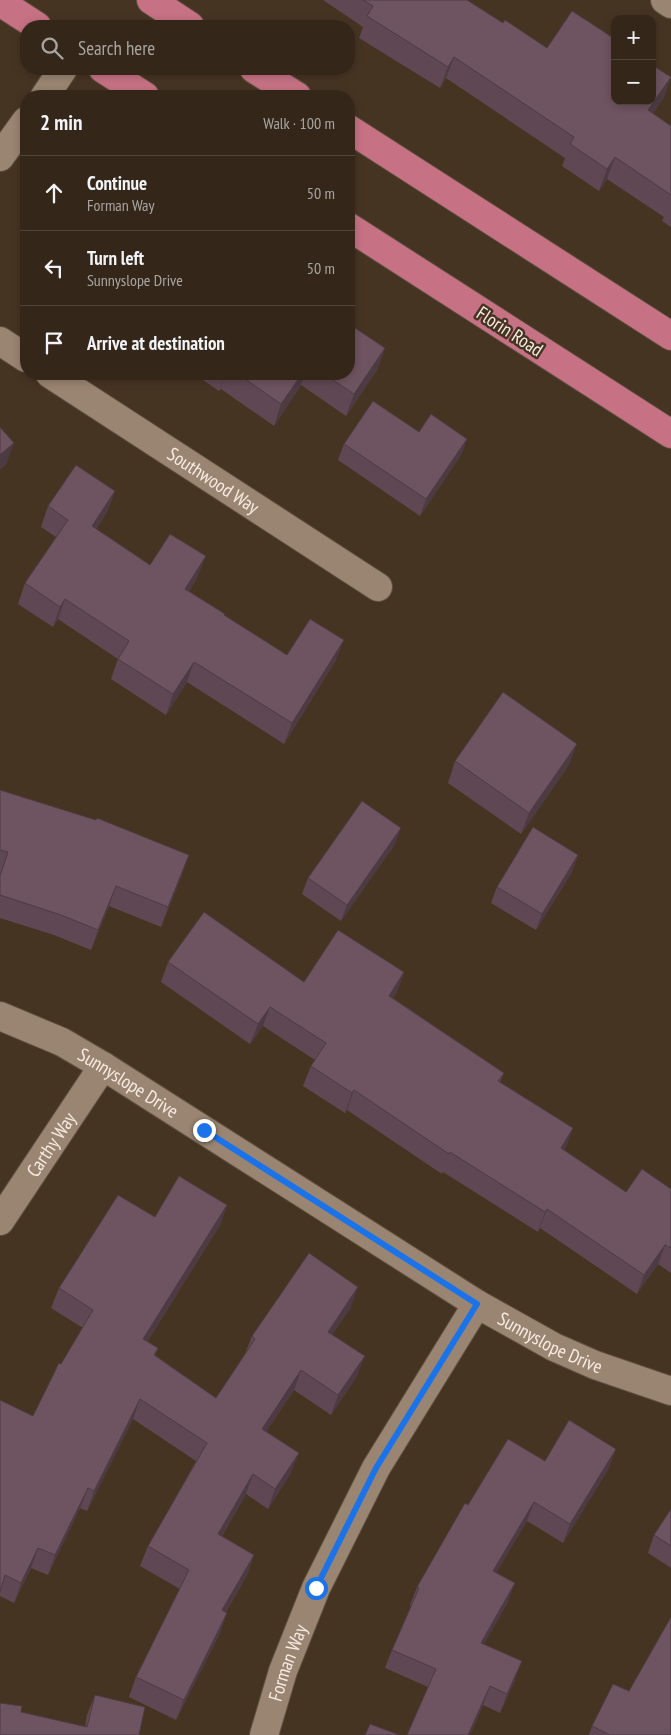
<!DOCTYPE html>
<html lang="en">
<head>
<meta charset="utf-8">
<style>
  :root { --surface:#34271a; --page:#3f3327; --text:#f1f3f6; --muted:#a9a5a2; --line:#4e4439 }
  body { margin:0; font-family:"PT Sans Narrow",sans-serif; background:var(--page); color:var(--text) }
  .controls { position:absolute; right:15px; top:15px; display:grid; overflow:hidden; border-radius:10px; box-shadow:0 2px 8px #0003 }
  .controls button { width:45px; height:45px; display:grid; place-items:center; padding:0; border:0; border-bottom:1px solid var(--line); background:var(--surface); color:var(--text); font:25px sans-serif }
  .stop { position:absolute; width:15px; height:15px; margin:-11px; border:4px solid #1a73e8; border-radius:50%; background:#fff }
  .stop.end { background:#1a73e8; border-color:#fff; box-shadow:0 1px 5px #0008 }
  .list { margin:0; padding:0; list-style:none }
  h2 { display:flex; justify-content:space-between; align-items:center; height:65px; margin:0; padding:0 20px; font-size:21px }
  h2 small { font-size:16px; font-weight:400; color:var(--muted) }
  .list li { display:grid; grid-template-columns:32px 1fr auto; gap:15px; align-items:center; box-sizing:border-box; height:75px; padding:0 20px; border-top:1px solid var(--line) }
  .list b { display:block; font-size:19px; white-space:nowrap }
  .list p { margin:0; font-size:16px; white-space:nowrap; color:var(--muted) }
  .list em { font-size:16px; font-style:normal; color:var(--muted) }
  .icon { flex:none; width:28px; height:28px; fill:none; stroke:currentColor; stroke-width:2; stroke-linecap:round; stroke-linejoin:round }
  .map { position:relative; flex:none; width:671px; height:1735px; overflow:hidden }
  .search { position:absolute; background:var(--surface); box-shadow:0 2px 8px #0003; left:20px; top:20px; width:335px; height:55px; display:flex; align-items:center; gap:12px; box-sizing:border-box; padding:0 18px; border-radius:20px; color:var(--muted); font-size:19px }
  .panel { position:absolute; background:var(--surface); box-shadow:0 2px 8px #0003; left:20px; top:90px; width:335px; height:290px; border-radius:20px }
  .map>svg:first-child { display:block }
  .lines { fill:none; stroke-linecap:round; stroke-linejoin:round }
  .minor-casing { stroke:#615143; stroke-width:30 }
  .primary-casing { stroke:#615143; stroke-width:30 }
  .minor { stroke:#9a8572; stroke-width:28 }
  .primary { stroke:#c67284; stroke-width:28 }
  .wall { fill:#5f4853 }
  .shaded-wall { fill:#4d3b43 }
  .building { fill:#6e5460; stroke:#4d3b43 }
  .route { stroke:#1a73e8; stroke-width:6 }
  .labels { text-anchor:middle; stroke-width:5; stroke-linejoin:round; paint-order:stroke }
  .street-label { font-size:19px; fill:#f8ece2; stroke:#463423 }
</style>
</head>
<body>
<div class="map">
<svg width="671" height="1735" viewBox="0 0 671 1735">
  <rect width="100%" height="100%" fill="#463423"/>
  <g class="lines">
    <defs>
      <g id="minor">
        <path d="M665,0L671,4"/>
        <path d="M45,96L63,69"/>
        <path d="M0,157L26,121"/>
        <path d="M0,341L26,358"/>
        <path id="s1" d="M50,374L378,587"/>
        <path id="s2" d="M0,1016L62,1042L103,1066L477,1304L554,1347L595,1365L671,1391"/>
        <path id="s3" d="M0,1221L103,1066"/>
        <path id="s4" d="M264,1735L283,1671L316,1588L376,1468L477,1304"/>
      </g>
      <path id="primary" d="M151,0L190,26
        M0,2L37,26
        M103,69L145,96
        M254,69L297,96
        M349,129L671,336
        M349,227L671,434"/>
    </defs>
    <use href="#minor" class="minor-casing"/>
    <use href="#primary" class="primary-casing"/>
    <use href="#minor" class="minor"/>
    <use href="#primary" class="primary"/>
  </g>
  <path class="wall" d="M323,0H467L503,23L547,48L671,77L663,99L653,113L671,126V227L662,221L664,217L607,179L599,191L562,166L565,158L446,78L440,88L359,38L363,27Z
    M385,348L377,370L346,416L301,385L274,426L221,389L219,391L194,374H349Z
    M419,432L467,439L461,455L420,516L338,460L344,444Z
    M115,491L107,512L96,529L150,565L198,576L189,591L224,615L287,655L336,660L284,744L187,682L166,715L111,679L118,659L58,619L53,627L18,604L25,583L56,537L41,527L48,506Z
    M455,761L569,765L521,834L448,783Z
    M0,790L182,875L161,927L109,906L91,950L54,935L0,918Z
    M395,844L341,921L302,894L308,878Z
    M578,855L572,872L536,930L491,903L497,887Z
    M168,962L304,982L404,972L397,992L393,998L504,1073L500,1082L573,1128L564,1150L626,1192L671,1189V1273L658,1264L637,1294L540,1228L538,1232L443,1172L442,1174L347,1110L345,1113L303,1086L311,1066L315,1060L263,1026L250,1044L161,982Z
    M227,1205L220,1225L147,1342L158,1348L155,1355L216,1398L245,1354L252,1336L351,1307L332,1334L357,1376L331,1415L294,1390L266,1432L291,1473L268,1509L246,1494L222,1536L254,1555L247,1575L226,1612L220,1633L176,1720L129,1697L136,1677L180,1589L140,1566L148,1546L196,1461L133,1419L87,1511L80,1508L48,1575L31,1568L14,1603L0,1596V1400L33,1416L61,1364L83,1328L51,1308L59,1288L155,1217Z
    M545,1461L609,1468L563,1543L527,1521L496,1573L508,1602L484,1644L515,1680L500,1713L483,1705L470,1735H407L428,1687L385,1668L392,1650L411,1606L410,1605L417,1587L468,1505Z
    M671,1509V1568L648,1553L654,1535Z
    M629,1691L671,1735H589L592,1726Z
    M95,1695L139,1735H0L21,1712L85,1727L87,1715Z"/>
  <path class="shaded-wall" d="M454,57L446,78L440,88L448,67Z
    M671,77L663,99L640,132L648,110Z
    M615,157L607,179L599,191L607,169Z
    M385,348L377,370L346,416L354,394Z
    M225,374H226L219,391Z
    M302,374H305L301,385L274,426L281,404Z
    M467,439L461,455L420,516L426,499Z
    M14,443L6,465L0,470V455Z
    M115,491L107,512L84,546L92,526Z
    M206,556L198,576L177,609L185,589Z
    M65,599L58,619L53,627L60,607Z
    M344,640L336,660L284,744L292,723Z
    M194,662L187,682L166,715L173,694Z
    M577,744L569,765L521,834L529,813Z
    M401,828L395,844L341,921L347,905Z
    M189,855L182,875L161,927L168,907Z
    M578,855L572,872L536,930L542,914Z
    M116,886L109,906L91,950L98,930Z
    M404,972L397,992L381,1015L389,996Z
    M270,1007L263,1026L250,1044L258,1024Z
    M354,1090L347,1110L345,1113L352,1093Z
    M573,1128L566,1147L554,1168L561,1148Z
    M227,1205L220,1225L136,1359L143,1339Z
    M547,1209L540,1228L538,1232L545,1212Z
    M665,1245L658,1264L637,1294L644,1275Z
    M358,1287L351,1307L321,1352L328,1332Z
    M365,1356L357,1376L331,1415L338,1395Z
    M301,1370L294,1390L255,1449L262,1429Z
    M140,1399L133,1419L87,1511L94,1491Z
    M616,1449L609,1468L563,1543L570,1524Z
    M299,1453L291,1473L268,1509L275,1489Z
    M253,1474L246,1494L211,1554L218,1534Z
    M88,1488L80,1508L48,1575L55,1555Z
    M534,1502L527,1521L486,1590L493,1571Z
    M38,1548L31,1568L14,1603L21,1583Z
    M254,1555L247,1575L215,1630L222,1610Z
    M515,1583L508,1602L474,1662L481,1643Z
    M227,1613L220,1633L176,1720L184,1700Z
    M522,1661L515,1680L500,1713L507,1694Z
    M490,1686L483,1705L470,1735H468Z"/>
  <path class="building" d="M363,0H467L503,23L505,20L547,48L572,11L615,39V101H652V65L671,77L648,110L671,126V195L615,157L607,169L570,144L574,137L454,57L448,67L367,16L373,6Z
    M349,324L385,348L354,394L324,374H349Z
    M238,374H302L281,404Z
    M373,401L419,432L431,414L467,439L426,499L344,444Z
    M0,427L14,443L0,455Z
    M76,465L115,491L92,526L150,565L170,534L206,556L185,589L225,614L224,615L287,655L310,619L344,640L292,723L194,662L173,694L118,659L129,641L65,599L60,607L25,583L68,520L48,506Z
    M503,692L577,744L529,813L455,761Z
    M0,790L96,820L97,818L189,855L168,907L116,886L98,930L61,915L0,895V876L8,852L0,850Z
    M362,801L401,828L347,905L308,878Z
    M533,827L578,855L542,914L497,887Z
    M204,912L304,982L338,930L404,972L389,996L504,1073L498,1081L573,1128L561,1148L626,1192L642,1169L671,1189V1248L665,1245L644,1275L547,1209L545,1212L450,1152L449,1154L354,1090L352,1093L311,1066L326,1043L270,1007L258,1024L168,962Z
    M179,1176L227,1205L143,1339L158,1348L154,1355L216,1398L255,1339L252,1336L309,1253L358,1287L328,1332L365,1356L338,1395L301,1370L262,1429L299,1453L275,1489L253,1474L218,1534L254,1555L222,1610L227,1613L184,1700L136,1677L189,1570L148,1546L207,1443L140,1399L94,1491L88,1488L55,1555L38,1548L21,1583L5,1575L0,1592V1400L33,1416L59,1363L61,1364L93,1310L59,1288L118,1195L155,1217Z
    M569,1420L616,1449L570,1524L534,1502L493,1571L515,1583L481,1643L522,1661L507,1694L490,1686L468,1735H407L436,1669L392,1650L419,1588L417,1587L465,1503L468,1505L508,1439L545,1461Z
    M671,1509V1546L654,1535Z
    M671,1617V1735H610L592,1726L613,1684L629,1691Z
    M95,1695L145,1707L139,1735H0V1703L22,1706L21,1712L87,1727Z
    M370,1724L400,1735H365Z"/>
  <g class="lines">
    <path class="route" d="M204,1130L477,1304L376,1468L316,1588"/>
  </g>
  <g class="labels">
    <g class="street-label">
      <text transform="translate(510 331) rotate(33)" y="7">Florin Road</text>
      <text dy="7" stroke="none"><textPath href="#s1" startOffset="195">Southwood Way</textPath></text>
      <text dy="7" stroke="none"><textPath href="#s2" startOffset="145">Sunnyslope Drive</textPath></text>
      <text dy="7" stroke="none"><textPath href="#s3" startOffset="92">Carthy Way</textPath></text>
      <text dy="7" stroke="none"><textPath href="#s2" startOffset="641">Sunnyslope Drive</textPath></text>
      <text dy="7" stroke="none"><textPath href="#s4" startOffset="76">Forman Way</textPath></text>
    </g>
  </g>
</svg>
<div class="controls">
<button>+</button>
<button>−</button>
</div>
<div class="stop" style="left:316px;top:1588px"></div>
<div class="stop end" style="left:204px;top:1130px"></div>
<div class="search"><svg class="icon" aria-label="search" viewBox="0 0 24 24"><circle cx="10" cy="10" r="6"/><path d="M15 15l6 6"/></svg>Search here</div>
<section class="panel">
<h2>2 min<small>Walk · 100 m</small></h2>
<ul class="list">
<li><svg class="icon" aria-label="ahead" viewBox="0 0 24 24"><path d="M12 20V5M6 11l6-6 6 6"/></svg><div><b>Continue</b><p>Forman Way</p></div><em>50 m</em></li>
<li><svg class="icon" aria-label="left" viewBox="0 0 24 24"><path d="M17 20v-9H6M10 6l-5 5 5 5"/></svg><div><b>Turn left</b><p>Sunnyslope Drive</p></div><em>50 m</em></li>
<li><svg class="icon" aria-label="arrive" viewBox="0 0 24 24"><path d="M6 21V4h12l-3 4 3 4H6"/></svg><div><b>Arrive at destination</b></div></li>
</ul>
</section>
</div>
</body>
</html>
